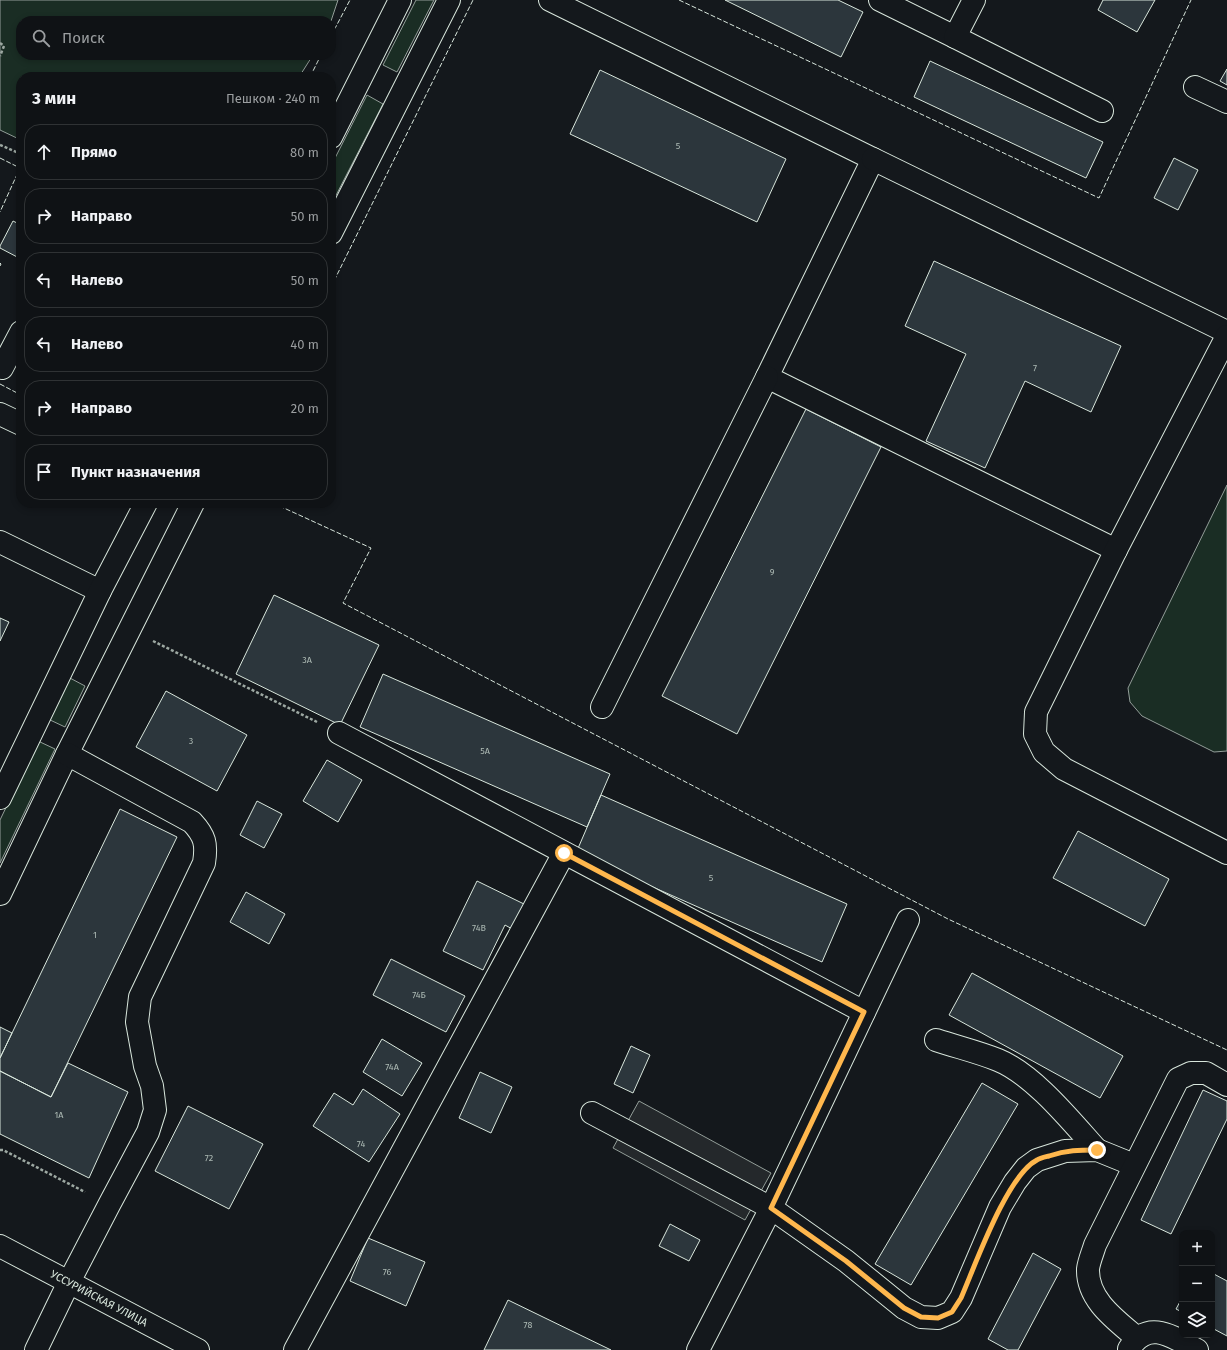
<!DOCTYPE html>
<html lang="ru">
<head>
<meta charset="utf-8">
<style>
  :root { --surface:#0f1215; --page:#181b1e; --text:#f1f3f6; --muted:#9b9ea0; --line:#2f3234 }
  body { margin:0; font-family:"Fira Sans",sans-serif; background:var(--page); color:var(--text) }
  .controls { position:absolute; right:12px; bottom:12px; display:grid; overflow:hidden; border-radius:8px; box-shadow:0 2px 6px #0003 }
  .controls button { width:36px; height:36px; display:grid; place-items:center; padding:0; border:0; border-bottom:1px solid var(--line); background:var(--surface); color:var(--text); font:20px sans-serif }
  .stop { position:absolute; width:12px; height:12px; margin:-9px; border:3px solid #ffb74d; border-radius:50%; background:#fff }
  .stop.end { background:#ffb74d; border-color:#fff; box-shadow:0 1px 4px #0008 }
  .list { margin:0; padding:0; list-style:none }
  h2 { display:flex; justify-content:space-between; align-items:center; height:52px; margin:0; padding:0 16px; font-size:17px }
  h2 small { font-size:13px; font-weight:400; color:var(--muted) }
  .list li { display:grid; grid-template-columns:26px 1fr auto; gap:12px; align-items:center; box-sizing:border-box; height:56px; margin:0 8px 8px; padding:0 8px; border:1px solid var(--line); border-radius:16px }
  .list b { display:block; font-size:15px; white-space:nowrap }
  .list em { font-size:13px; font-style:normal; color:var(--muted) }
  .icon { flex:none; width:22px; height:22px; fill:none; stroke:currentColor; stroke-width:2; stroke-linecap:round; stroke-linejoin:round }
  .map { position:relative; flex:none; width:1227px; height:1350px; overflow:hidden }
  .search { position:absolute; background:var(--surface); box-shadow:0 2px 6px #0003; left:16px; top:16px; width:320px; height:44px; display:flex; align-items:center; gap:10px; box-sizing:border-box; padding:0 14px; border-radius:16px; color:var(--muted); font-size:15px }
  .panel { position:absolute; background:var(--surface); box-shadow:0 2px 6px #0003; left:16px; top:72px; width:320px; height:436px; border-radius:16px }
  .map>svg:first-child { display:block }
  .green { fill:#1a2d24; stroke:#939e99 }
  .parking { fill:#24282b; stroke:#939e99 }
  .building { fill:#2c363c; stroke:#d8e6dc }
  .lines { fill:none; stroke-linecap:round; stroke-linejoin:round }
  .minor-casing { stroke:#d8e6dc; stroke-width:24 }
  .path { stroke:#9da8a2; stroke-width:2.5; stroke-dasharray:3 2; stroke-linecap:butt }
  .minor { stroke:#14181c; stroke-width:22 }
  .fence { stroke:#d8e6dc; stroke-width:1; stroke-dasharray:5 2; stroke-linecap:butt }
  .route { stroke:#ffb74d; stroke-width:5 }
  .labels { text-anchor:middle; stroke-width:3; stroke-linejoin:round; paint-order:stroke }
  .number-label { font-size:9px; fill:#adbab4 }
  .street-label { font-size:11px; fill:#d8e6dc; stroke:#14181c }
</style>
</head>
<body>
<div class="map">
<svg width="1227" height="1350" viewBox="0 0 1227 1350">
  <rect width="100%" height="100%" fill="#14181c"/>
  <path class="green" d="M0,0H338L331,21H21V55H313L299,77H21V140L0,130Z
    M416,0H434L397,72L383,65Z
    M367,95L383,104L331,205V166Z
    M1227,485V751L1214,752L1142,716L1130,702L1128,688Z
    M68,677L85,686L65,727L48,719Z
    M38,741L55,749L0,863V820Z"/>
  <path class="parking" d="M639,1101L771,1173L745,1220L613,1148Z"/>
  <path class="building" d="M725,0H838L863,12L841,57Z
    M1103,0H1155L1137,32L1098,10Z
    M930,61L1103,142L1086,178L914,97Z
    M1227,69V85L1220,81Z
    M600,70L786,159L757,222L570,134Z
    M1174,158L1198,170L1178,210L1154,198Z
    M13,221L21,225V259L0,248V246Z
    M934,261L1121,346L1091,412L1025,381L985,468L926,441L966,354L905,326Z
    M806,409L881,447L737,734L662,696Z
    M274,595L379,645L340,725L236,674Z
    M0,618L9,622L0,641Z
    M383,674L610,774L587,827L360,727Z
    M166,691L247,735L217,791L136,747Z
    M327,760L362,780L338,822L303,801Z
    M601,795L847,904L822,962L576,853Z
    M257,801L282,814L264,848L240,835Z
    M120,809L177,837L51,1097L0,1071V1058Z
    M1078,831L1169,879L1145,926L1053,878Z
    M477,881L526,905L514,930L505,925L483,970L443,951Z
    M246,892L285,914L269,944L230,922Z
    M391,959L465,996L446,1032L373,995Z
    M972,973L1123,1056L1100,1098L949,1015Z
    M0,1027L12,1033L0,1058Z
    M382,1039L422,1063L402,1096L363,1072Z
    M631,1046L650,1055L633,1093L614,1084Z
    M68,1063L128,1092L89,1178L0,1134V1071L51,1097Z
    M480,1072L512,1087L491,1133L459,1118Z
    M982,1083L1018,1104L911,1285L875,1264Z
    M363,1089L400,1114L369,1162L313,1126L334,1093L353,1105Z
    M1203,1090L1227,1101V1119L1171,1234L1141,1220Z
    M188,1106L263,1144L229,1209L155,1171Z
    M670,1224L700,1240L689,1261L659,1246Z
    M368,1238L425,1262L406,1306L350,1281Z
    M1033,1253L1061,1269L1018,1350H1008L988,1339Z
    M1212,1273L1227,1281V1336L1212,1328Z
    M1182,1298V1312L1176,1309Z
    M508,1300L611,1350H484Z"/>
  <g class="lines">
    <defs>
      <g id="minor">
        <path d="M550,0L873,159L767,377L1116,550"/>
        <path d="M880,0L955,37"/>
        <path d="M974,0L955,37L1102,111"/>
        <path d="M1195,87L1227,102"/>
        <path d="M331,137L400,0"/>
        <path d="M873,159L1227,332"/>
        <path d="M331,233L449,0"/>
        <path d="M1227,336L1116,550L1036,712L1035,734L1044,752L1064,769L1227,853"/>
        <path d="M2,368L21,332"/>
        <path d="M0,414L21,424"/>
        <path d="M0,542L100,591"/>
        <path d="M602,707L767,377"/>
        <path d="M339,733L864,1012"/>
        <path d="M0,798L100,591L146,503"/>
        <path d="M0,894L67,754L193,503"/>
        <path d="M936,1040C957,1047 978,1052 998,1060C1033,1074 1071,1121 1097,1150"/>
        <path d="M592,1113L771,1208L846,1261L904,1308L921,1317L938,1318L952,1312L961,1298L1000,1207L1015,1182L1026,1168L1037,1160L1065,1151L1097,1150L1134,1165"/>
        <path id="s1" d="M0,1246L198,1350"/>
        <path d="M1137,1338C1116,1320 1087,1300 1088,1269C1089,1261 1093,1252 1095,1245L1178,1079L1191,1073H1206L1227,1085"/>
        <path d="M1129,1349C1148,1318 1173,1337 1197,1350"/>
        <path d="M36,1350L69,1282L109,1205L148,1132L155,1110L152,1086L145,1066L137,1022L140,997L204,863C207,844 205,836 192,822L67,754"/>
        <path d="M295,1350L564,853"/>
        <path d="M698,1350L771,1208L908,920"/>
      </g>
    </defs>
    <use href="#minor" class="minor-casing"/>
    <path class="path" d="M0,43L4,46L0,56
      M0,145L21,154
      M153,641L317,722
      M0,1150H3L85,1192"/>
    <use href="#minor" class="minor"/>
    <path class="fence" d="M679,0L1099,198L1191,0
      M331,36L350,0
      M310,77L321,55
      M0,158L20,168L0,212
      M0,263L1,264L0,266
      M331,287L473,0
      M0,384L21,395
      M273,503L371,548L343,603L948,919L1227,1050"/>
  </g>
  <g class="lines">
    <path class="route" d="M564,853L864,1012L771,1208L846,1261L904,1308L921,1317L938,1318L952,1312L961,1298C975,1266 1007,1175 1037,1160C1040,1158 1045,1157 1049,1156C1067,1150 1079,1150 1097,1150"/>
  </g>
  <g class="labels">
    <g class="number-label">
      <text x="678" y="149">5</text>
      <text x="1035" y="371">7</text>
      <text x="772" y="575">9</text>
      <text x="307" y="663">3А</text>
      <text x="191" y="744">3</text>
      <text x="485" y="754">5А</text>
      <text x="711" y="881">5</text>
      <text x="479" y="931">74В</text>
      <text x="95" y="938">1</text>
      <text x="419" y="998">74Б</text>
      <text x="392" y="1070">74А</text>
      <text x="59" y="1118">1А</text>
      <text x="361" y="1147">74</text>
      <text x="209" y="1161">72</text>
      <text x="387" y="1275">76</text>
      <text x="528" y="1328">78</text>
    </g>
    <g class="street-label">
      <text dy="4" stroke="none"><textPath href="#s1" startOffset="112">УССУРИЙСКАЯ УЛИЦА</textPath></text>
    </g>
  </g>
</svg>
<div class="controls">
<button>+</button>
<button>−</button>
<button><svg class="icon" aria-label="layers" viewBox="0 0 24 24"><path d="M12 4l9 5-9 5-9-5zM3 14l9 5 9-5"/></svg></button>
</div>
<div class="stop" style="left:564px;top:853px"></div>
<div class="stop end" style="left:1097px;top:1150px"></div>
<div class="search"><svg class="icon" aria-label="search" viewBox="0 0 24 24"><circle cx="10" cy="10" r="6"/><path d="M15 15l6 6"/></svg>Поиск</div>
<section class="panel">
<h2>3 мин<small>Пешком · 240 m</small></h2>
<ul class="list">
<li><svg class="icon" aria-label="ahead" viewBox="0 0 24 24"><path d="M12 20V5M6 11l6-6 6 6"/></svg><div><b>Прямо</b></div><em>80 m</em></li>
<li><svg class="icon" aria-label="right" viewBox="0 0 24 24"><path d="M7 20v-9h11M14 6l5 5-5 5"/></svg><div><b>Направо</b></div><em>50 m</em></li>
<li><svg class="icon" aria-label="left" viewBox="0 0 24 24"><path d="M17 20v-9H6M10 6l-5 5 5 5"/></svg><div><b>Налево</b></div><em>50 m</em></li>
<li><svg class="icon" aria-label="left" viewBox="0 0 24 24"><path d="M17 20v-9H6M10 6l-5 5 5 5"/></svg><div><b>Налево</b></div><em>40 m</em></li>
<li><svg class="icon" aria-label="right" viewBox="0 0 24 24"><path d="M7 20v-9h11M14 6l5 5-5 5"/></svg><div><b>Направо</b></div><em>20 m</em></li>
<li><svg class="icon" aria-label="arrive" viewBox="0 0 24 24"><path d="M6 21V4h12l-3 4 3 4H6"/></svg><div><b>Пункт назначения</b></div></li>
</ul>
</section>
</div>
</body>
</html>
